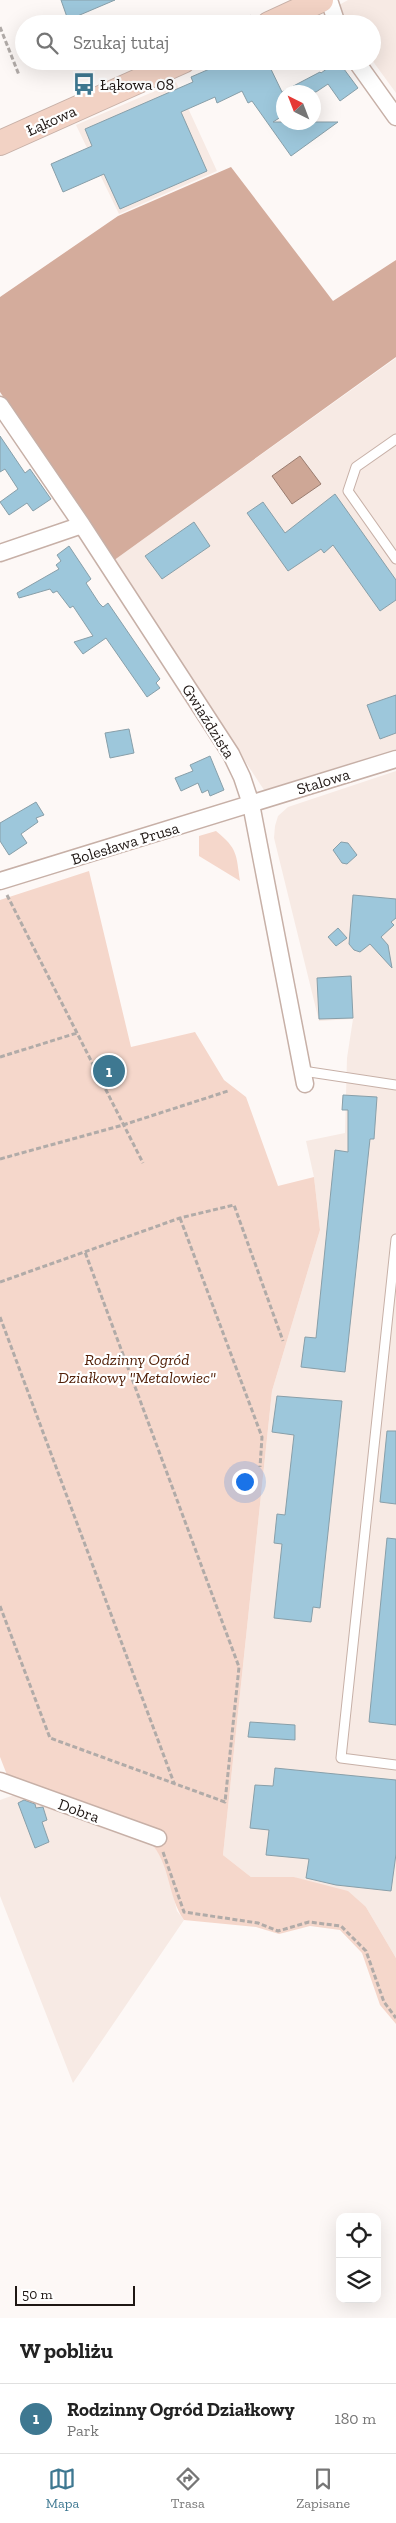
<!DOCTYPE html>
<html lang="pl">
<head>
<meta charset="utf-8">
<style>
  :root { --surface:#fff; --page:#f2f2f2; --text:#222; --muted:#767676; --line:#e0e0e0; --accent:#3e7891 }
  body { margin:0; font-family:"Zilla Slab",serif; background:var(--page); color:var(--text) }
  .controls { position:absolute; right:15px; bottom:15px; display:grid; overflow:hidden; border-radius:10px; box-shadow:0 5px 20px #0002 }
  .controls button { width:45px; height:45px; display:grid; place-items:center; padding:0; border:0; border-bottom:1px solid var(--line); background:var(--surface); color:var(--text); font:25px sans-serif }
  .compass { position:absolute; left:276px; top:85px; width:45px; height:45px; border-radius:50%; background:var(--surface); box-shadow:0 5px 20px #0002; rotate:318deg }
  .scale { position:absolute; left:15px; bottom:12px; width:120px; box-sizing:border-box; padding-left:5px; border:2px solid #1f1714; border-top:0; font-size:14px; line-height:18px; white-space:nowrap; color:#1f1714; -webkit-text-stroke:4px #fff; paint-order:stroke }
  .you { position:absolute; left:244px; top:1481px; width:18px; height:18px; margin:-12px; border:4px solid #fff; border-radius:50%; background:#1a73e8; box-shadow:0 0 0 8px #1a73e833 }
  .badge { display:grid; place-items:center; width:32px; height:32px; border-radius:50%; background:var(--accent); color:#fff; font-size:16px; font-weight:700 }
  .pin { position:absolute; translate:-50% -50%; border:2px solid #fff; box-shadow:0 1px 5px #0006 }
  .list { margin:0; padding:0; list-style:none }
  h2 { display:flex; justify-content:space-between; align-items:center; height:65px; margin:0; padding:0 20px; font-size:21px }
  h2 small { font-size:16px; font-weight:400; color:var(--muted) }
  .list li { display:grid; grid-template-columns:32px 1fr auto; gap:15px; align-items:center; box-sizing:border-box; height:70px; padding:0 20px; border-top:1px solid var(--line) }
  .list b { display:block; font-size:19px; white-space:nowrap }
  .list p { margin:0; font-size:16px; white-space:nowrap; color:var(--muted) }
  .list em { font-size:16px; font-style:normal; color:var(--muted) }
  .icon { flex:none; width:28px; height:28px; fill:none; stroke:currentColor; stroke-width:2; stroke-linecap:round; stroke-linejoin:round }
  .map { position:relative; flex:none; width:396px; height:2318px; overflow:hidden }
  .search { position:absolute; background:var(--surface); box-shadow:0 5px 20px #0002; left:15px; right:15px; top:15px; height:55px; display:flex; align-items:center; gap:12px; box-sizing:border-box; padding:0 18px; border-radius:28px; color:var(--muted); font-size:19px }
  .sheet { height:135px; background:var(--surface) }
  nav { display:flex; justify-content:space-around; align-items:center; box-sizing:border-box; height:70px; border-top:1px solid var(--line); background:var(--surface); font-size:14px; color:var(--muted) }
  nav a { display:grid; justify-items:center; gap:2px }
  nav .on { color:var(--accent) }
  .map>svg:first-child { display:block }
  .built { fill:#f7eae4 }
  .green { fill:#f5d7cb }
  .forest { fill:#d4ac9c }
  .water { fill:#cea796; stroke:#9a7c6f }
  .building { fill:#9dc7db; stroke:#889fa9 }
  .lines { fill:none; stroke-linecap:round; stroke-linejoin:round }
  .lane-casing { stroke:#c7b0a7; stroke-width:11 }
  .street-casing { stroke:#c7b0a7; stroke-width:19 }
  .secondary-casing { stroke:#c7b0a7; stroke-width:26 }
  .path { stroke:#b1aba8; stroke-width:3; stroke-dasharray:5 2.5; stroke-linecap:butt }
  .lane { stroke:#fff; stroke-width:9 }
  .street { stroke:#fff; stroke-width:16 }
  .secondary { stroke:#f2d2c4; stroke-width:24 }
  .labels { text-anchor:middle; stroke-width:4.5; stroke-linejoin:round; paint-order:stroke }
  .poi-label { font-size:16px; fill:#1f1714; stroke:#fff; text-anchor:start }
  .street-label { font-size:16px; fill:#1f1714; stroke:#fff }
  .park-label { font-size:16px; font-style:italic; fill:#532109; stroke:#fff }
</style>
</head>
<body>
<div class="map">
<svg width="396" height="2318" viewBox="0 0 396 2318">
  <rect width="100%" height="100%" fill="#fdf8f6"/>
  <path class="built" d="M348,0H396V93L372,60V24H349L339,5Z
    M176,82L217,171L119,214L76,125Z
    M396,358V749L264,790L113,561Z
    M396,771V1958L366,1907L294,1877H251L223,1855L272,1391L320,1230L314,1177L306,1141L345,1133L347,1058L353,1019L319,1021L274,838L275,826L278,816L288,807Z
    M17,1794L149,1841L155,1847L166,1866L177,1911L184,1920L73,2083L0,1896V1800Z"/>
  <path class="green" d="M216,831C238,849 236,854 240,881L199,856V836Z
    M89,871L131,1047L195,1032L224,1080L246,1097L278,1186L314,1177L320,1230L272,1391L223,1855L251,1877H294L348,1891L366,1907L396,1958V2024L380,2005L362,1953L340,1930L310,1926L279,1934L256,1927L184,1920C167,1896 171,1863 149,1841L9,1780L0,1757V900Z"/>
  <path class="forest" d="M231,167L333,301L396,260V357L113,561L0,392V297L118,216Z"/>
  <path class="water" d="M300,456L321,484L292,504L272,476Z"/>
  <path class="building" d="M61,0H115L68,20Z
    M228,61H267L282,92L320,72L321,73L338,61L358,88L340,101L328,84L316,92H282L284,115L273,122H338L291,156L252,101L248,103L242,91L217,103L215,97L181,112L207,171L120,209L104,174L63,192L51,164L92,146L85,129L193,82L191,77Z
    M0,436L25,473L30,469L51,499L33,511L27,503L9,515L0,502L18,489L5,469L0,472Z
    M335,494L396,580V600L380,611L333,545L324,553L321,549L288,571L247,513L263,502L285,533Z
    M194,522L210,546L162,579L145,556Z
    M69,546L91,579L86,583L99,603L103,607L108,603L160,679L156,683L160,688L147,697L106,638L83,654L74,642L93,636L73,606L70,608L57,591L53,593L50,589L19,598L17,593L59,569L56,565L61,561L57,555Z
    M396,695V733L380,739L367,705Z
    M129,729L134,753L110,758L105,733Z
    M210,756L224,790L210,796L208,790L202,793L198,783L181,791L175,778L193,771L190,765Z
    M36,802L44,815L36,818L38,822L21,834L27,843L9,855L0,841V823Z
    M341,842L348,843L357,855L347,864L342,863L333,850Z
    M353,895L396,899V918L391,922L394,925L381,937L388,945L392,968L370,944L360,952L354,950L349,944Z
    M338,928L347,938L336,946L328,937Z
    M351,976L353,1018L319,1019L317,978Z
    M343,1095L377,1097L374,1139H370L345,1372L301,1367L305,1337L316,1338L335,1150L348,1152V1110H342Z
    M277,1396L342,1401L320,1608L313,1607L311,1622L274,1618L282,1544L274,1543L277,1514L285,1515L294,1435L272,1432Z
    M387,1431H396V1504L380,1502Z
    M387,1538L396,1539V1725L369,1722Z
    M250,1722L295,1725V1740L248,1737Z
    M275,1768L396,1780V1854L391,1891L336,1885L306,1878L309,1859L266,1855L269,1830L250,1828L255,1785L273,1786Z
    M24,1800L35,1804L36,1808L43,1807L47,1820L42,1822L49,1842L35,1848L18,1803Z"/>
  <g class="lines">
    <defs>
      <path id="lane" d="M396,439L356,467L348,491L396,559
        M303,1071L396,1085
        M396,1239L341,1758L396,1765"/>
      <path id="street" d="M329,0L337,24
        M356,61L396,117
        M0,405L82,525L231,754L242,777L251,804L305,1084
        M0,553L82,525
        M0,881L396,759
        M0,1781L158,1838"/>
      <path id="secondary" d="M269,24L321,0
        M0,143L183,61"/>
    </defs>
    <use href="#lane" class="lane-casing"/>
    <use href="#street" class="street-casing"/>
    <use href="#secondary" class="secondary-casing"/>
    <path class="path" d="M234,24L251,16
      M0,27L19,75
      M7,895L143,1163
      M0,1057L77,1033
      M0,1159L123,1125L228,1091
      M180,1218L262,1437L260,1467
      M0,1282L180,1218L234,1205L283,1341
      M0,1317L174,1783
      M0,1606L50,1738L225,1802L239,1667L85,1252
      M163,1852L184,1912L258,1923L278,1931L309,1922L341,1926L366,1951L384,2002L396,2018"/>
    <use href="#lane" class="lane"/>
    <use href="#street" class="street"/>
    <use href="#secondary" class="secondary"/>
  </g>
  <defs>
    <symbol id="bus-bare" viewBox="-9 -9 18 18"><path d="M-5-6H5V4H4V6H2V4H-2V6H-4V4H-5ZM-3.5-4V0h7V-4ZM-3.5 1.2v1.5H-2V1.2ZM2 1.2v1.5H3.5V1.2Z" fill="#3e7891" stroke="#fff" stroke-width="2.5" paint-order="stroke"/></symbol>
  </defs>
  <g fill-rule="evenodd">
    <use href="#bus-bare" x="68" y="68" width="32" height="32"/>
  </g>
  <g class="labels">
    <g class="poi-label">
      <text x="100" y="90">Łąkowa 08</text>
    </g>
    <g class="street-label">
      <text transform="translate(51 120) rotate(-24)" y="6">Łąkowa</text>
      <text transform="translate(209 721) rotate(58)" y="6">Gwiaździsta</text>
      <text transform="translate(323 781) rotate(-17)" y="6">Stalowa</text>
      <text transform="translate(125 843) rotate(-17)" y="6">Bolesława Prusa</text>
      <text transform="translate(79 1810) rotate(20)" y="6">Dobra</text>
    </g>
    <g class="park-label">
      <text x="137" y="1365">Rodzinny Ogród<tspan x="137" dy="18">Działkowy "Metalowiec"</tspan></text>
    </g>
  </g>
</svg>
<div class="controls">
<button><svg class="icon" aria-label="locate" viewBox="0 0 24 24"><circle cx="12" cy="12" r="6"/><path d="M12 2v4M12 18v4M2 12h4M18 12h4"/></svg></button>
<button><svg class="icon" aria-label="layers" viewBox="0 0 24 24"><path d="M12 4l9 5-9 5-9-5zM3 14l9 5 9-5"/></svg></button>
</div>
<svg class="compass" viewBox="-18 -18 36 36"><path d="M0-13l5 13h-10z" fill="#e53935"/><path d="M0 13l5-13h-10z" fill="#767676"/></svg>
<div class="scale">50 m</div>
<div class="you"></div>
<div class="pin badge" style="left:109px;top:1071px">1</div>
<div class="search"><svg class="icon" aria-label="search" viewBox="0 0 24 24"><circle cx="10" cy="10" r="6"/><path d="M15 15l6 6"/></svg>Szukaj tutaj</div>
</div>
<section class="sheet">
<h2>W pobliżu<small></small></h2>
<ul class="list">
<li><span class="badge">1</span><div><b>Rodzinny Ogród Działkowy</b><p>Park</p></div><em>180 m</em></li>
</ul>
</section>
<nav>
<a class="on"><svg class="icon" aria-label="map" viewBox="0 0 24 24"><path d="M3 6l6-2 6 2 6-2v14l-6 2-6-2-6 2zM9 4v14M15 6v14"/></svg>Mapa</a>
<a><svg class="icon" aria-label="directions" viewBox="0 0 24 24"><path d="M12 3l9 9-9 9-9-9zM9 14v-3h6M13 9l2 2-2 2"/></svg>Trasa</a>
<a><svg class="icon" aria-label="saved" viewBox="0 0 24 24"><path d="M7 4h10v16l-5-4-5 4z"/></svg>Zapisane</a>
</nav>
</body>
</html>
